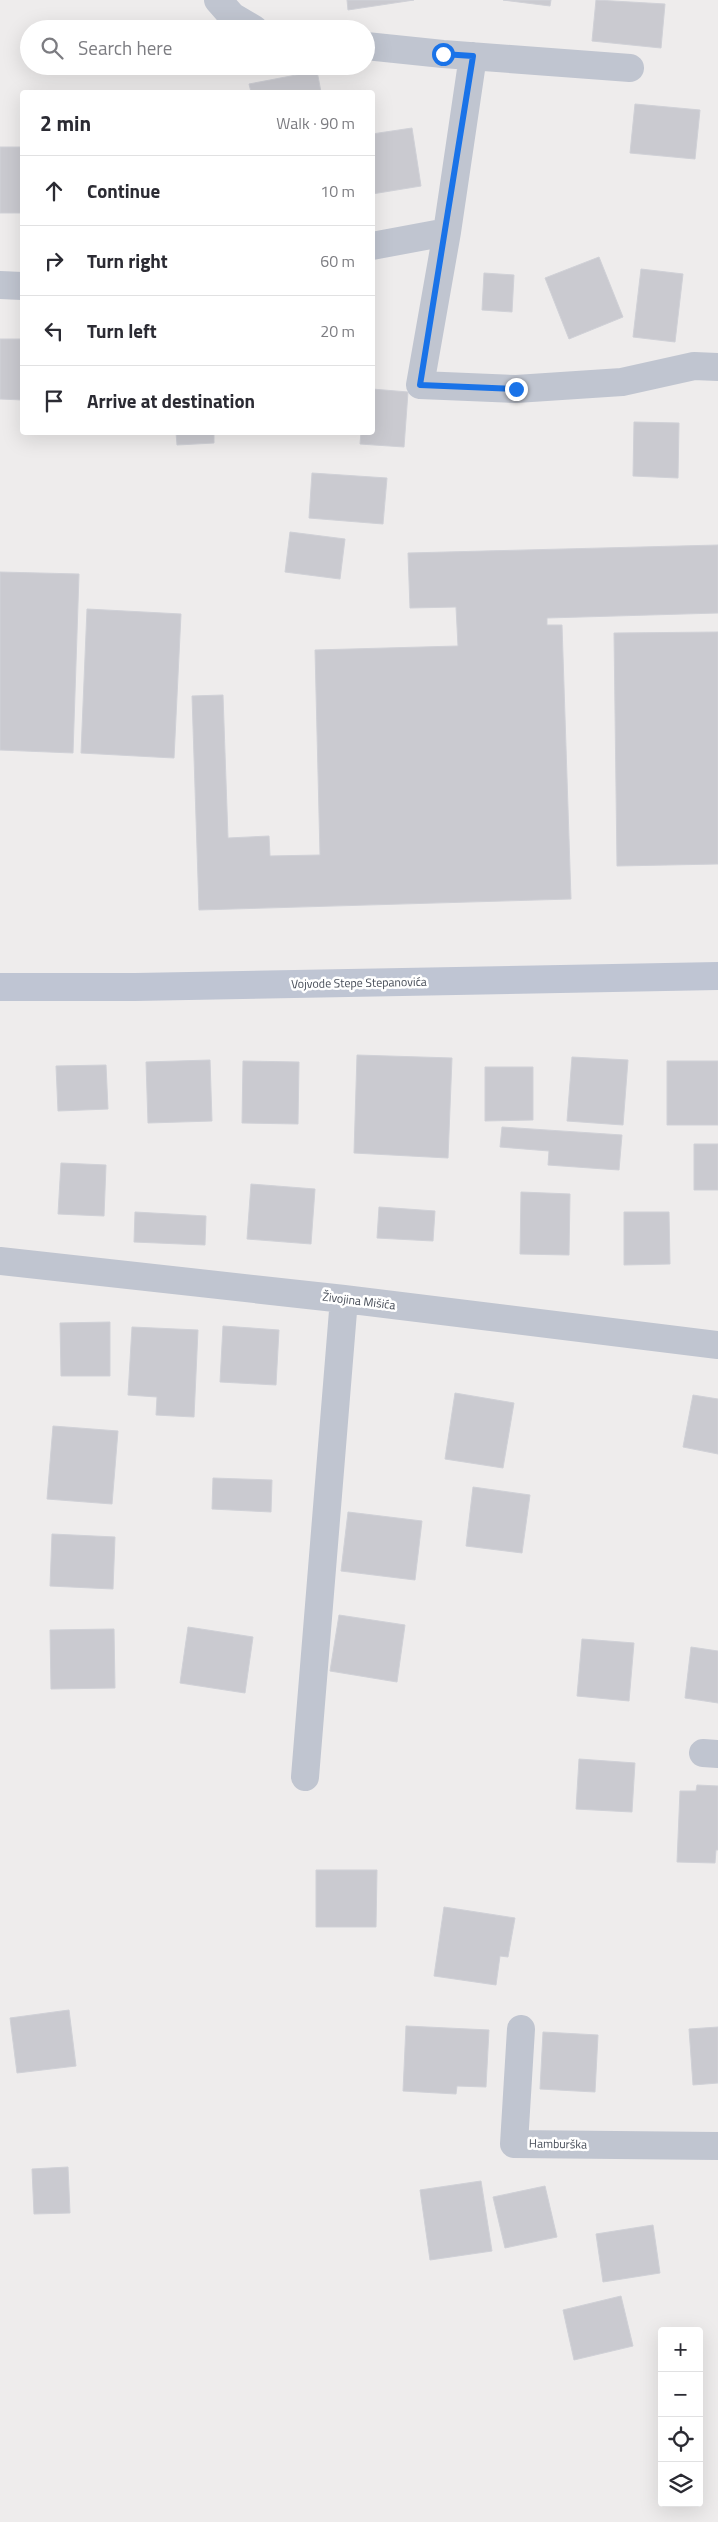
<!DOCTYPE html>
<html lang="en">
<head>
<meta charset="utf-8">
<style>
  :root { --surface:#fff; --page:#f2f2f3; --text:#2b2b33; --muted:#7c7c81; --line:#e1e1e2 }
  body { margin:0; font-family:"Titillium Web",sans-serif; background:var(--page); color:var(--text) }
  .controls { position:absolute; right:15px; bottom:15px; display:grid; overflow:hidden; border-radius:5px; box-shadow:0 5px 20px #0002 }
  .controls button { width:45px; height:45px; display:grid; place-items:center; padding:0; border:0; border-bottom:1px solid var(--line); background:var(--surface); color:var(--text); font:25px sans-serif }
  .stop { position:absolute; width:15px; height:15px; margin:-11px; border:4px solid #1a73e8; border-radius:50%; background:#fff }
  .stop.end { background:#1a73e8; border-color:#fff; box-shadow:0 1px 5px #0008 }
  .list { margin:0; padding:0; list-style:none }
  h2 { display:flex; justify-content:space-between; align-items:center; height:65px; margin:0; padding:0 20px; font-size:21px }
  h2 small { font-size:16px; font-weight:400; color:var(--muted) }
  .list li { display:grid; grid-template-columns:32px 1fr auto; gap:15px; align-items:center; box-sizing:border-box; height:70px; padding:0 20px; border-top:1px solid var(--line) }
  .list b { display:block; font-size:19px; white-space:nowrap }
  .list em { font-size:16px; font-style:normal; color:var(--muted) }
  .icon { flex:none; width:28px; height:28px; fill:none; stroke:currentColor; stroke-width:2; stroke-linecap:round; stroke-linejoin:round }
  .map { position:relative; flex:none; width:718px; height:2522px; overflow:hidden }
  .search { position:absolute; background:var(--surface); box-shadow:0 5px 20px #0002; left:20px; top:20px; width:355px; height:55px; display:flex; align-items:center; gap:12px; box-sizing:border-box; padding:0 18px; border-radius:28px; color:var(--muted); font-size:19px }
  .panel { position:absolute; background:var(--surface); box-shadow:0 5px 20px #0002; left:20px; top:90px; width:355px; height:345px; border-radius:5px }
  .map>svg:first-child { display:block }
  .building { fill:#cacad0; stroke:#d0d1d7 }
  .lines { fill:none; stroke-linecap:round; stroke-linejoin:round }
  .street { stroke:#c0c5d0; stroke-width:28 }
  .secondary { stroke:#bfc5d3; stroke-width:28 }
  .route { stroke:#1a73e8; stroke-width:6 }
  .labels { text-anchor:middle; stroke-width:5; stroke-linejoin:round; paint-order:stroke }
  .street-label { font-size:12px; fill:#464c57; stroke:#fff }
</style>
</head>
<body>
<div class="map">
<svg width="718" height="2522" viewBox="0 0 718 2522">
  <rect width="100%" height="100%" fill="#eeecec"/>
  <path class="building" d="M347,0H414L348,10Z
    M503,0H551L550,6Z
    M596,0L665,4L661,48L592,41Z
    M317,71L321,92H251L249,84Z
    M635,104L700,110L695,159L630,153Z
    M412,128L421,186L372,194V134Z
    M0,147H22V213H0Z
    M599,257L623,317L569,339L545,278Z
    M641,269L683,274L675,342L633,337Z
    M484,273L514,275L512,312L482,310Z
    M0,339H22V400L0,399Z
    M372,389L408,392L404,447L360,444L361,432H372Z
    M634,422L679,423L678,478L633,476Z
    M176,432H214V443L177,445Z
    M312,473L387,478L383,524L309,518Z
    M290,532L345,539L340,579L285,572Z
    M718,545V613L547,618V625H562L571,899L199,910L192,696L223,695L228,838L269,836L270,856L320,855L315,650L458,646L456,607L410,608L408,553Z
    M0,572L79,574L73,753L0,750Z
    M87,609L181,614L174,758L81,753Z
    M718,632V864L617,866L614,633Z
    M357,1055L452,1058L448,1158L354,1153Z
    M572,1057L628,1060L623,1125L567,1121Z
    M210,1060L212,1121L148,1123L146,1062Z
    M243,1061L299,1062L298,1124L242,1123Z
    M667,1061H718V1125H667Z
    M106,1065L108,1109L58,1111L56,1066Z
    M485,1067H533V1120L485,1121Z
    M502,1127L622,1135L619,1170L548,1165L549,1151L500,1147Z
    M694,1144H718V1190H694Z
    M61,1163L106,1165L104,1216L58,1214Z
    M251,1184L315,1189L311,1244L247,1239Z
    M521,1192L570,1194L569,1255L520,1254Z
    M379,1207L435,1211L433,1241L377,1238Z
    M135,1212L206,1216L205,1245L134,1242Z
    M624,1212H669L670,1264L624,1265Z
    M110,1322V1376H61L60,1323Z
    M223,1326L279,1330L276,1385L220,1382Z
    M132,1327L198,1330L194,1417L156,1415L157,1397L128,1395Z
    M455,1393L514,1403L503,1468L445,1459Z
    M693,1395L718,1399V1454L683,1447Z
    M53,1426L118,1431L112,1504L47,1499Z
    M213,1478L272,1480L271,1512L212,1509Z
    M473,1487L530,1495L522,1553L466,1546Z
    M348,1512L422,1521L415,1580L341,1571Z
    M52,1534L115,1537L113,1589L50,1586Z
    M339,1615L405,1625L397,1682L330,1671Z
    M188,1627L253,1637L245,1693L180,1683Z
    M114,1629L115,1688L51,1689L50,1630Z
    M582,1639L634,1643L629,1701L577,1696Z
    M691,1647L718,1651V1703L685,1698Z
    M579,1759L635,1763L632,1812L576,1809Z
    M697,1785L718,1786V1850H716L715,1863L677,1862L680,1791H696Z
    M316,1870H377L376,1927H316Z
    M444,1907L515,1918L508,1957L500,1956L496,1985L434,1976Z
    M69,2010L76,2066L17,2073L10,2018Z
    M406,2026L489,2030L486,2087L457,2086L456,2094L403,2091Z
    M718,2027V2083L693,2085L689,2029Z
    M543,2032L598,2035L595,2092L540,2089Z
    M68,2167L70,2213L34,2214L32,2169Z
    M481,2181L492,2251L430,2260L420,2190Z
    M545,2186L557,2237L505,2248L493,2197Z
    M653,2225L660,2273L603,2282L596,2234Z
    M621,2296L633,2346L574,2360L563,2310Z"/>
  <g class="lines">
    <path class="street" d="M218,0L232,16L254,29
      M366,46L443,54L630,68
      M473,56L447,232L420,385L516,389L622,382L694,366L718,367
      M372,246L447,232
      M0,285L22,286
      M0,1261L344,1299L718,1345
      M703,1753L718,1754
      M305,1777L344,1299
      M521,2029L514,2144L718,2146"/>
    <path class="secondary" d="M0,987H135L718,976"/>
  </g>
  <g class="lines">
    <path class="route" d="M443,54L473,56L420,385L516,389"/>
  </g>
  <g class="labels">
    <g class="street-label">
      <text transform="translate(359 983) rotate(-1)" y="4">Vojvode Stepe Stepanovića</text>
      <text transform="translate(359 1301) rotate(7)" y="4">Živojina Mišića</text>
      <text transform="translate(558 2144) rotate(1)" y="4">Hamburška</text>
    </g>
  </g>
</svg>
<div class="controls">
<button>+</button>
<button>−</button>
<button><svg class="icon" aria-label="locate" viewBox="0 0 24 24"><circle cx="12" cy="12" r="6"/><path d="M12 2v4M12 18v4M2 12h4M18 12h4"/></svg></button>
<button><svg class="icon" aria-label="layers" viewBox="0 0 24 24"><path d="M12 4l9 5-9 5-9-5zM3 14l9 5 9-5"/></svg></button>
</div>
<div class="stop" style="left:443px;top:54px"></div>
<div class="stop end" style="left:516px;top:389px"></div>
<div class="search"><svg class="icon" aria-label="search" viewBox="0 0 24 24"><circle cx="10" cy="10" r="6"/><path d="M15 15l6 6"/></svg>Search here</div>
<section class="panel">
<h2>2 min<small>Walk · 90 m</small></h2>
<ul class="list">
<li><svg class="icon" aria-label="ahead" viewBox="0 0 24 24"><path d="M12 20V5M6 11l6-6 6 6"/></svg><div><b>Continue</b></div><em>10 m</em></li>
<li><svg class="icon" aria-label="right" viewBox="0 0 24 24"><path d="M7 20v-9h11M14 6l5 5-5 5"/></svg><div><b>Turn right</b></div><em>60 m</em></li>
<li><svg class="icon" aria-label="left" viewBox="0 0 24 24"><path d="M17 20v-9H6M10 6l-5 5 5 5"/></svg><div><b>Turn left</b></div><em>20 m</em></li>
<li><svg class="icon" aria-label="arrive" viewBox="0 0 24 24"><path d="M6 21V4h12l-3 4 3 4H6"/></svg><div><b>Arrive at destination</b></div></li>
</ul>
</section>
</div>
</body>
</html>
